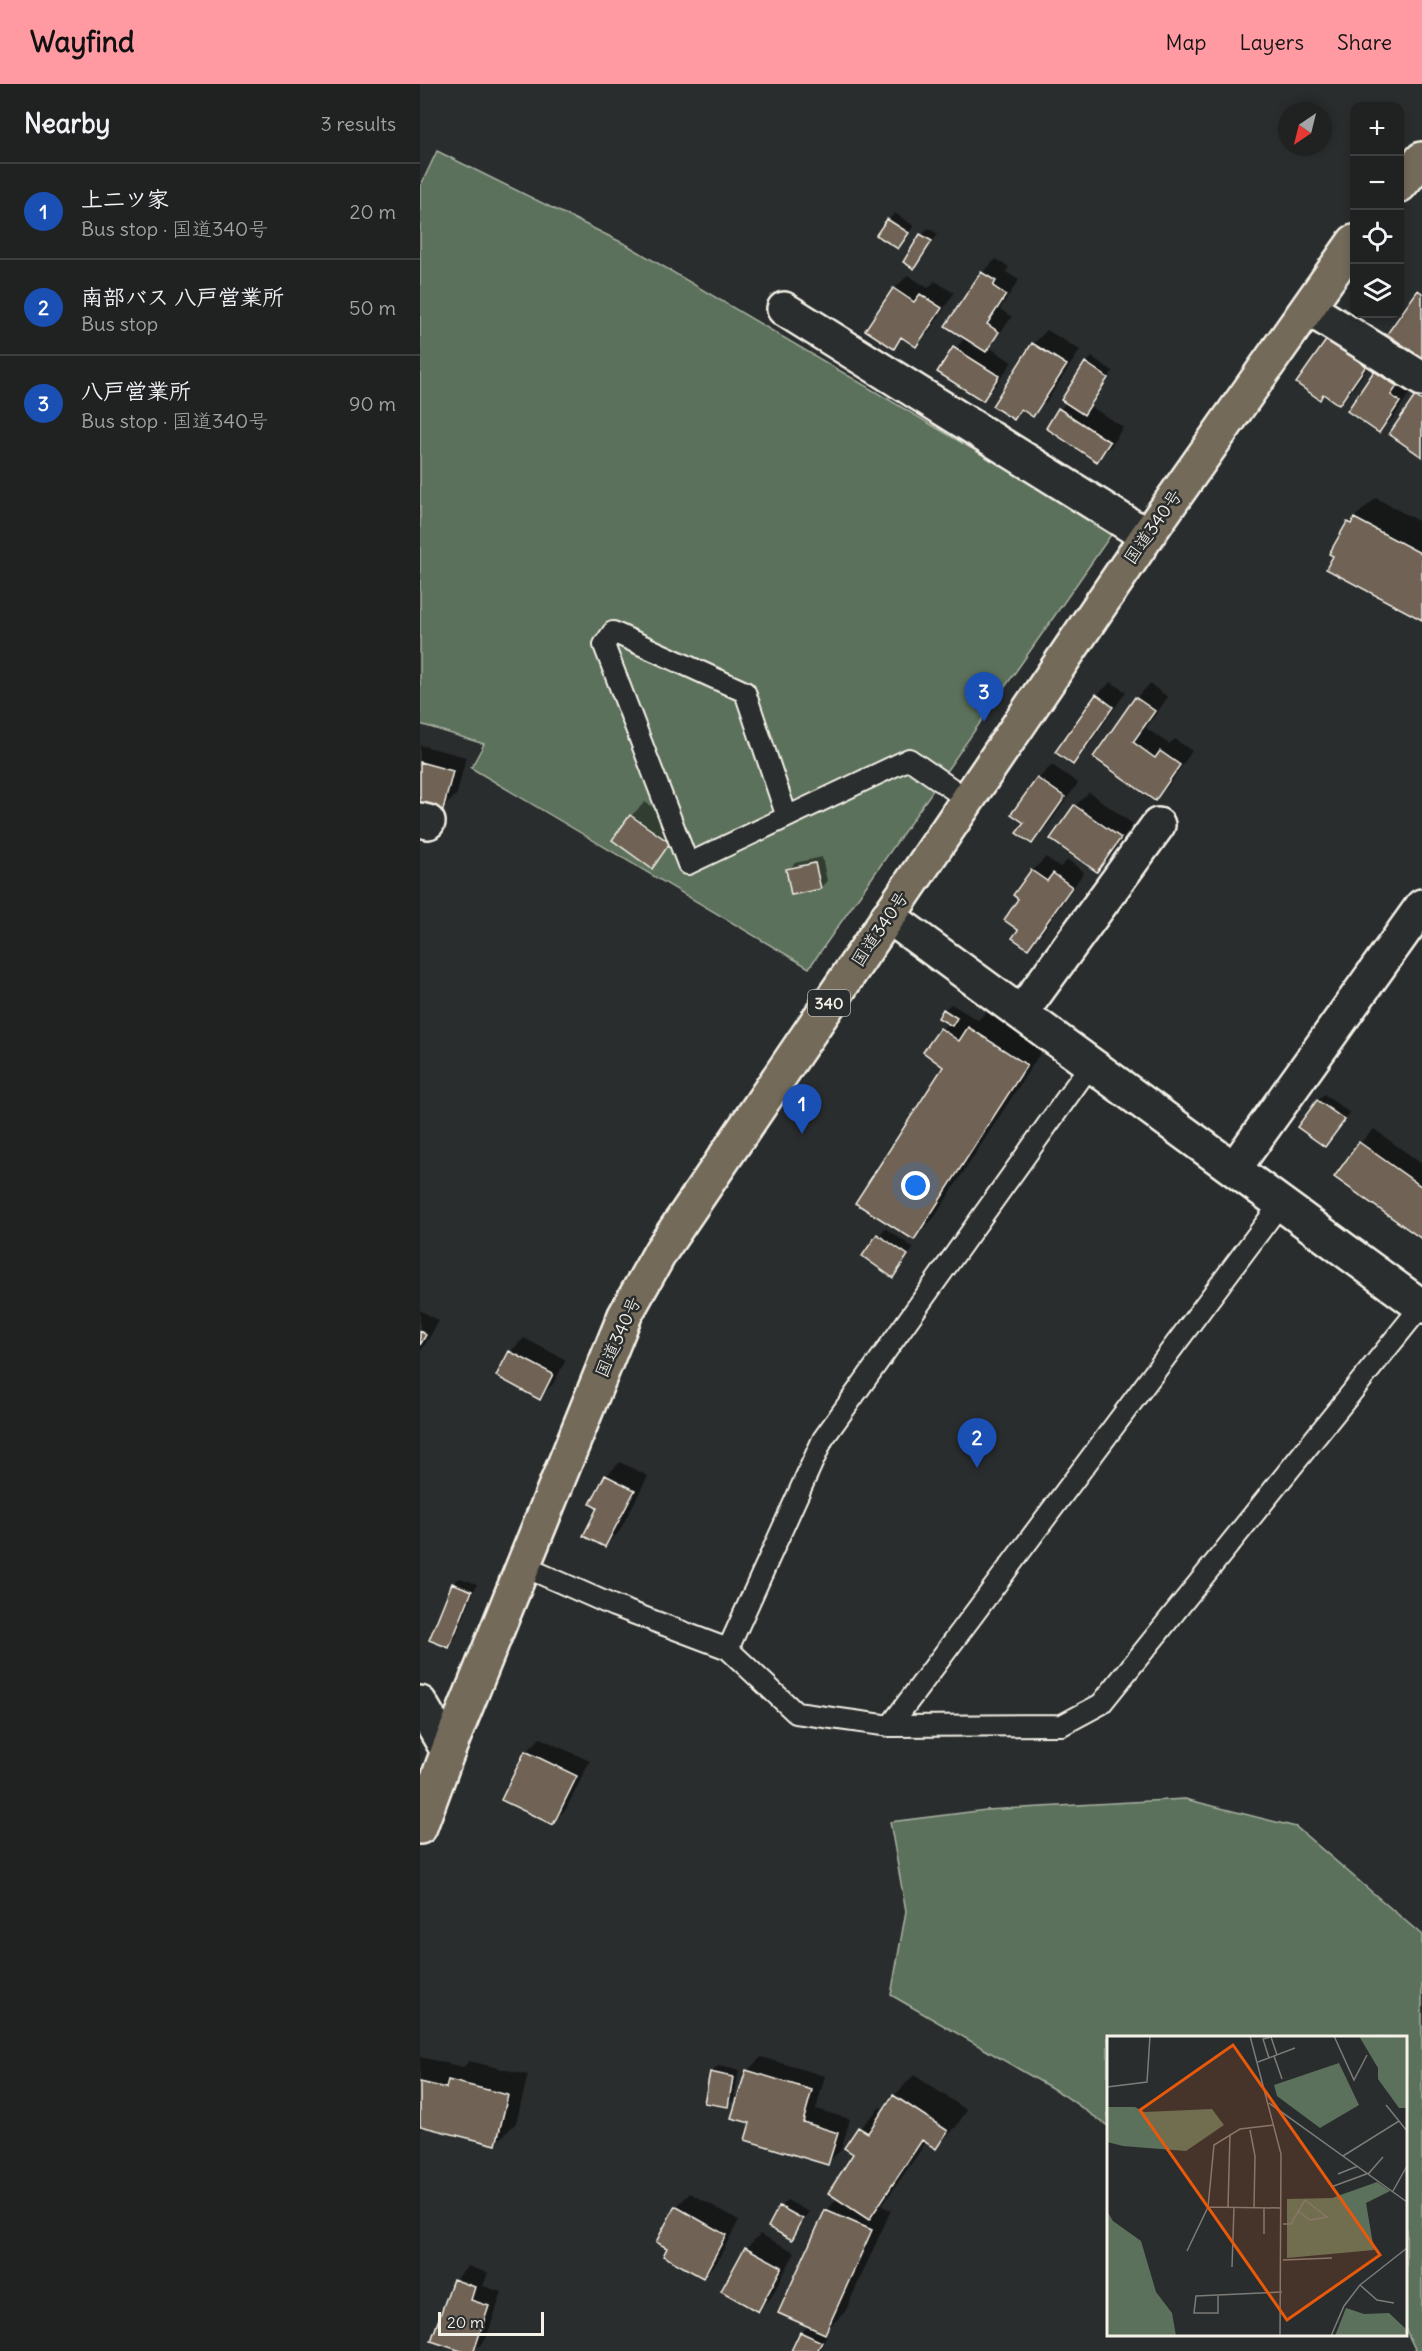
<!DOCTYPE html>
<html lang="en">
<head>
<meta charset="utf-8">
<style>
  :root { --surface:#202222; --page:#2d2f2f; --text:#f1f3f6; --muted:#a2a4a5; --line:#3d3f40; --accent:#ff9aa2 }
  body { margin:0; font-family:Delius,"Klee One",sans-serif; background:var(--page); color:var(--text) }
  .controls { position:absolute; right:18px; top:18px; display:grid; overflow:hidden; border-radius:12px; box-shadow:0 3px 9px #0003 }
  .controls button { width:54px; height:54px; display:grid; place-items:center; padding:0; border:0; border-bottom:2px solid var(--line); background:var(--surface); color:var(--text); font:30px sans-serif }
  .compass { position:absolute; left:858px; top:18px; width:54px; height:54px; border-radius:50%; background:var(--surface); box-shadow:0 3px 9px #0003; rotate:215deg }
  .scale { position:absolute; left:18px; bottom:15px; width:106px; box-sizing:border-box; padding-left:6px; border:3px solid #f4f1e8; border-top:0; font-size:16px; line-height:21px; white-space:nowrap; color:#f4f1e8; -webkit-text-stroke:4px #2a2d2e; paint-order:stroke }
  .you { position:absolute; left:496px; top:1102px; width:21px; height:21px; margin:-15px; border:4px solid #fff; border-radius:50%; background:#1a73e8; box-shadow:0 0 0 9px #1a73e833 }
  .badge { display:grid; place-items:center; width:39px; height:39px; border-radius:50%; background:var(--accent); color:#fff; font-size:20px; font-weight:700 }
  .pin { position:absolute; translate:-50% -50px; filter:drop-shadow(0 2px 3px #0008) }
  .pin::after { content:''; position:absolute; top:32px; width:21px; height:18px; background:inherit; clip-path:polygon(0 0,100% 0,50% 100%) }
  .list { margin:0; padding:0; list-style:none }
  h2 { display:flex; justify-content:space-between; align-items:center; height:78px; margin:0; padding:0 24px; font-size:26px }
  h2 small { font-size:20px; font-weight:400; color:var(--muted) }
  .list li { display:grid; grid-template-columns:39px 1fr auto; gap:18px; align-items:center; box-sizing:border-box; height:96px; padding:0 24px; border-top:2px solid var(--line) }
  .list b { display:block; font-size:22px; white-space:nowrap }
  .list p { margin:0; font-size:20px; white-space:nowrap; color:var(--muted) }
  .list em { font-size:20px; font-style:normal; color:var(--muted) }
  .icon { flex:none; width:33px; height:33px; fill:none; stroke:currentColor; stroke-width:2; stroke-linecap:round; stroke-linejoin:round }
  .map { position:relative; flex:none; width:1002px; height:2267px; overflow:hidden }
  header { display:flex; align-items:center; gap:36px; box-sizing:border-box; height:84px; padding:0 30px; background:var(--accent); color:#111 }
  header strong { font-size:28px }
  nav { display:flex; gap:33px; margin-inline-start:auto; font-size:21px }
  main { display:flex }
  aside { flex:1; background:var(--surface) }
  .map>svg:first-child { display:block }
  .green { fill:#5c715b; stroke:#a8b1a2; stroke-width:1.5 }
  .shadow { fill:#0007 }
  .building { fill:#6f6456; stroke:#f4f1e8; stroke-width:1.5 }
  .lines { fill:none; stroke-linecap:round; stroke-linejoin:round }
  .lane-casing { stroke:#f4f1e8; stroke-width:24 }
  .street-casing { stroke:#f4f1e8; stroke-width:38 }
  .secondary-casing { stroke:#f4f1e8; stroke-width:38 }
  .highway-casing { stroke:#f4f1e8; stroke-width:38 }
  .lane { stroke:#2a2d2e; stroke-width:20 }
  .street { stroke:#2a2d2e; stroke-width:33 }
  .secondary { stroke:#2a2d2e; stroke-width:33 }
  .highway { stroke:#736b5a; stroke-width:33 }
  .labels { text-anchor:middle; stroke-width:5; stroke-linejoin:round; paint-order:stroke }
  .shield { fill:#2a2d2e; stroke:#b7b6b0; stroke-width:1.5 }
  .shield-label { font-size:16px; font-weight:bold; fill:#f4f1e8 }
  .street-label { font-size:18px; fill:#f4f1e8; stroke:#2a2d2e }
  .inset-road { fill:none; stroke:#7b7b78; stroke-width:1.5 }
  .view { fill:#e8590c; fill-opacity:0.15; stroke:#e8590c; stroke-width:3 }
  .inset-edge { fill:none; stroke:#f4f1e8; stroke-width:3 }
</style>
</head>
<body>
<header>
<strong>Wayfind</strong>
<nav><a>Map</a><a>Layers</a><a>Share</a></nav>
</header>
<main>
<aside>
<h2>Nearby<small>3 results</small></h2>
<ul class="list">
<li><span class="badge" style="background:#1a4fb4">1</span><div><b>上二ツ家</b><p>Bus stop · 国道340号</p></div><em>20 m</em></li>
<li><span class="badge" style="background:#1a4fb4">2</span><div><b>南部バス 八戸営業所</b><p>Bus stop</p></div><em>50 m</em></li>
<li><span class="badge" style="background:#1a4fb4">3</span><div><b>八戸営業所</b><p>Bus stop · 国道340号</p></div><em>90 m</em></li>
</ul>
</aside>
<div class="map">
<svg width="1002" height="2267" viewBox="0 0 1002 2267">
  <rect width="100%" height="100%" fill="#2a2d2e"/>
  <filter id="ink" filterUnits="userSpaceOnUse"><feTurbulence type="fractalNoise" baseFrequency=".0167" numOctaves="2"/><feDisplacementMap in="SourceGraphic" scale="12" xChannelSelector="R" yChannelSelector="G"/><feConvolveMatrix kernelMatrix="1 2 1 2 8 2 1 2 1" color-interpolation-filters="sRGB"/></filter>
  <g filter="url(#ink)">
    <path class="green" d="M17,67L207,161L693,448L389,884L51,684L64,660L0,640V103Z
      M765,1715L876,1743L1002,1851V2267H996L986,2246V1954H688V2042L642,2010L471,1911L486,1827L470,1738L566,1726Z"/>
    <path class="shadow" d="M475,129L494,142L478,164L468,136Z
      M508,144L518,150L494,183L485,177Z
      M576,175L589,183L586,188L599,196L580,225L592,233L569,263L592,278L576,301L562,315L519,287L545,253L562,189Z
      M488,191L508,204L515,197L534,209L510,247L496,261L484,253L473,263L474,205Z
      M627,246L660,266L627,317L613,331L603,324L594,334L574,321L614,259Z
      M908,256L959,267L933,305L919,319L904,309L900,314Z
      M672,273L693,287L670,322L703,343L691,362L677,376L640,325L647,318L666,279Z
      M969,274L993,304L973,334L959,347L929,326L956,288Z
      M1002,307V371L996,313Z
      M956,414L1002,439V534L928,439Z
      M691,598L706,608L666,665L653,679L677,611Z
      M730,600L748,613L726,644L749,660L755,655L772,667L749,701L735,715L675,673L716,614Z
      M0,661L46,673L37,710L23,724L0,718Z
      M632,681L658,699L626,744L612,758L606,738L618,695Z
      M669,708L713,740L691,772L677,786L655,722Z
      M225,718L263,745L232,783L211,732Z
      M402,773L407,797L400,804L368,786L375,779Z
      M626,773L640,783L648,776L664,788L622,849L608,863L600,845L612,787Z
      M531,920L558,936L570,924L626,960L514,1134L494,1154L525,982L505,968L528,938L524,926Z
      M904,1010L930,1029L905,1061L898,1017Z
      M954,1045L1002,1080V1153L940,1059Z
      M465,1144L494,1164L472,1192L444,1172Z
      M0,1226L19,1237L0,1269Z
      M104,1254L146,1276L133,1300L119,1314L90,1268Z
      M200,1378L228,1392L199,1448L185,1462L179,1423L172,1420L186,1392Z
      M40,1494L57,1500L35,1555L28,1562L33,1500Z
      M120,1654L170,1677L146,1725L132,1739L106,1668Z
      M0,1973L43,1983L49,1977L108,1991L96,2039L76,2059L5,2042L0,2046Z
      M341,1973L405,1992L396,2025L430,2035L421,2066L407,2079L332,2038L327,1987Z
      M298,1982L319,1986L314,2015L307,2022L291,1989Z
      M494,1991L547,2026L536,2043L516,2063L507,2057L462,2122L471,2126L425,2228L403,2249L407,2251L400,2267H373L381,2249L389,2241L360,2228L407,2126L418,2114L436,2070L426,2064L440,2044L460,2023L465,2026L474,2012Z
      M270,2109L319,2136L297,2178L283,2192L249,2163L256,2123Z
      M367,2116L389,2128L371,2154L360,2123Z
      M340,2150L375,2168L352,2212L338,2226L303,2207L327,2163Z
      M48,2182L68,2189L63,2202L82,2208L66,2255L54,2267H45L35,2196Z"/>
    <path class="building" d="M467,135L489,149L478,165L456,151Z
      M500,150L512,157L494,185L483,178Z
      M561,188L576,197L573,202L586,211L567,240L579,248L566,268L525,242Z
      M473,204L494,218L500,210L522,224L496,263L481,253L474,265L445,246Z
      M998,206L1002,209V274L967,250Z
      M907,255L946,282L919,321L903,310L900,316L876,299Z
      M612,259L647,281L613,333L601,325L594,336L572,322Z
      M533,263L579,292L563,317L517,288Z
      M665,278L688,294L664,331L641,316Z
      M954,287L977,302L971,311L980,318L959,349L927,327Z
      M995,312L1002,317V373L969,350Z
      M638,324L690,358L677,378L626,344Z
      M934,434L1002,470V536L906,485L913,472L909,470L927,438L931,440Z
      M676,610L693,623L653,681L635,668Z
      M715,613L735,627L713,658L735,674L740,667L760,681L735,717L673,673Z
      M0,678L33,687L23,726L0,720Z
      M617,694L645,713L612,760L596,749L604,739L591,730Z
      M654,721L701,754L677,788L630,755Z
      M210,731L250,759L232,785L192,756Z
      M395,779L401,805L371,811L366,785Z
      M611,786L627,797L633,789L652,803L608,865L592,854L598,846L584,836L598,815L593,811Z
      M523,925L537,934L532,942L518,934Z
      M548,943L607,981L494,1156L435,1119L523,983L503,968L520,944L539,957Z
      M897,1016L925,1036L905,1063L877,1043Z
      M939,1058L1002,1103V1155L914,1093Z
      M457,1150L488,1171L473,1194L442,1172Z
      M0,1247L6,1251L0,1261Z
      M89,1267L133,1290L120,1316L76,1292Z
      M185,1391L215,1406L185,1463L163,1452L177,1424L170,1420Z
      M32,1499L52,1507L29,1564L9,1556Z
      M105,1667L157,1692L133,1741L81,1716Z
      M326,1986L392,2006L383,2038L418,2049L408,2081L325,2056L330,2039L311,2034Z
      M290,1988L313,1993L308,2023L284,2019Z
      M28,1996L88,2011L76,2061L0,2042V1998L26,2004Z
      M473,2011L528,2047L516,2065L502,2056L449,2136L408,2109L433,2070L424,2064L438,2043L448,2049Z
      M255,2122L306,2151L283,2194L243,2172L247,2164L236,2158Z
      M359,2122L383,2135L372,2156L348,2143Z
      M405,2126L452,2146L405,2250L358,2229Z
      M325,2163L362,2183L338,2228L301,2207Z
      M33,2195L55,2203L51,2216L69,2222L54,2267H41L11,2257Z
      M380,2248L402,2258L397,2267H371Z"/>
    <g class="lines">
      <defs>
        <path id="lane" d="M367,733L325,608L193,548L184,561L268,780L489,675L548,716
          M103,1482L194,1522L308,1565L376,1629L470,1642L642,1641L681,1620L1002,1221
          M308,1565L403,1355L671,980
          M470,1642L861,1119"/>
        <path id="street" d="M888,224L1002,295
          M364,225L727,452
          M0,736L8,738
          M468,832L1001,1222
          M601,929L738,741
          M814,1085L1002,822"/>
        <path id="secondary" d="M0,1619L28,1667"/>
        <path id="highway" d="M980,101L1002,75
          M0,1743L28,1667L205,1231L241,1167L727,452L934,158"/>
      </defs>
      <use href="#lane" class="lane-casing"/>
      <use href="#street" class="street-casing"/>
      <use href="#secondary" class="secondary-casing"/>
      <use href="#highway" class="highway-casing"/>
      <use href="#lane" class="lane"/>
      <use href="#street" class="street"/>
      <use href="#secondary" class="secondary"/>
      <use href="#highway" class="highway"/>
    </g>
  </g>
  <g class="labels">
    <rect class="shield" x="388" y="906" width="42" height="26" rx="4.5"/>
    <g class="shield-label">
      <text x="409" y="925">340</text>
    </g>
    <g class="street-label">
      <text transform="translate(733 443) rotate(-55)" y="6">国道340号</text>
      <text transform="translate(460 845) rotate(-56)" y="6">国道340号</text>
      <text transform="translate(198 1253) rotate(-66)" y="6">国道340号</text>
    </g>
  </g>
  <g transform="translate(687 1952)">
    <rect width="300" height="300" fill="#2a2d2e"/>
    <path d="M252,0H300V72H292L271,43V32ZM232,27L252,69L213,92L170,60L167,49ZM0,71H28L37,76L105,73L117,89L79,115L16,110L0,106ZM270,146L283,155L259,167L267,214L180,222V163L225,162ZM0,175L6,185L34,205L49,256L65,277L69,300H0ZM239,272L257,278L282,277L300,294V300H228Z" fill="#5c715b"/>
    <path class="inset-road" d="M143,0L174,118L173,300M227,0L247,44L260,19M167,20L175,43M162,22L156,3L164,1L170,19M151,26L188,12M0,51L40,46L43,0M162,67L300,166M279,69L292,85M143,94L148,120L147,172M236,120L292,85L300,95M231,138L251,130M224,151L262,137L276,121M286,155L300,130M101,171L174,172M121,171L123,98M176,188H184L198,164L220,181L203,184L191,175M157,198V172M80,215L101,171L107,109L133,93L167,89M176,224L225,222M125,231L127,171M253,249L270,264L287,267M111,259V277H87L89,260L175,256M224,300L237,270L253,249L300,212"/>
    <path class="view" d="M126,9L273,219L180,284L33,74Z"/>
    <rect width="300" height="300" class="inset-edge"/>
  </g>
</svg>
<div class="controls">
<button>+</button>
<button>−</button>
<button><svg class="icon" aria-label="locate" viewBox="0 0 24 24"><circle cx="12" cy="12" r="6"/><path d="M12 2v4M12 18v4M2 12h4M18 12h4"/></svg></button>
<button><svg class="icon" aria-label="layers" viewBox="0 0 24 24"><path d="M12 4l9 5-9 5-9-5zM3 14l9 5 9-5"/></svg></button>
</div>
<svg class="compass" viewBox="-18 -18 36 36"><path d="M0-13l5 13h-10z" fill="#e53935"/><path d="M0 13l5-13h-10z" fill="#a2a4a5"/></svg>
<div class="scale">20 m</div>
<div class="you"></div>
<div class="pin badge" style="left:382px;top:1050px;background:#1a4fb4">1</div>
<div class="pin badge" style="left:557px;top:1384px;background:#1a4fb4">2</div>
<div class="pin badge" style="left:564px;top:638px;background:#1a4fb4">3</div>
</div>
</main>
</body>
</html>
